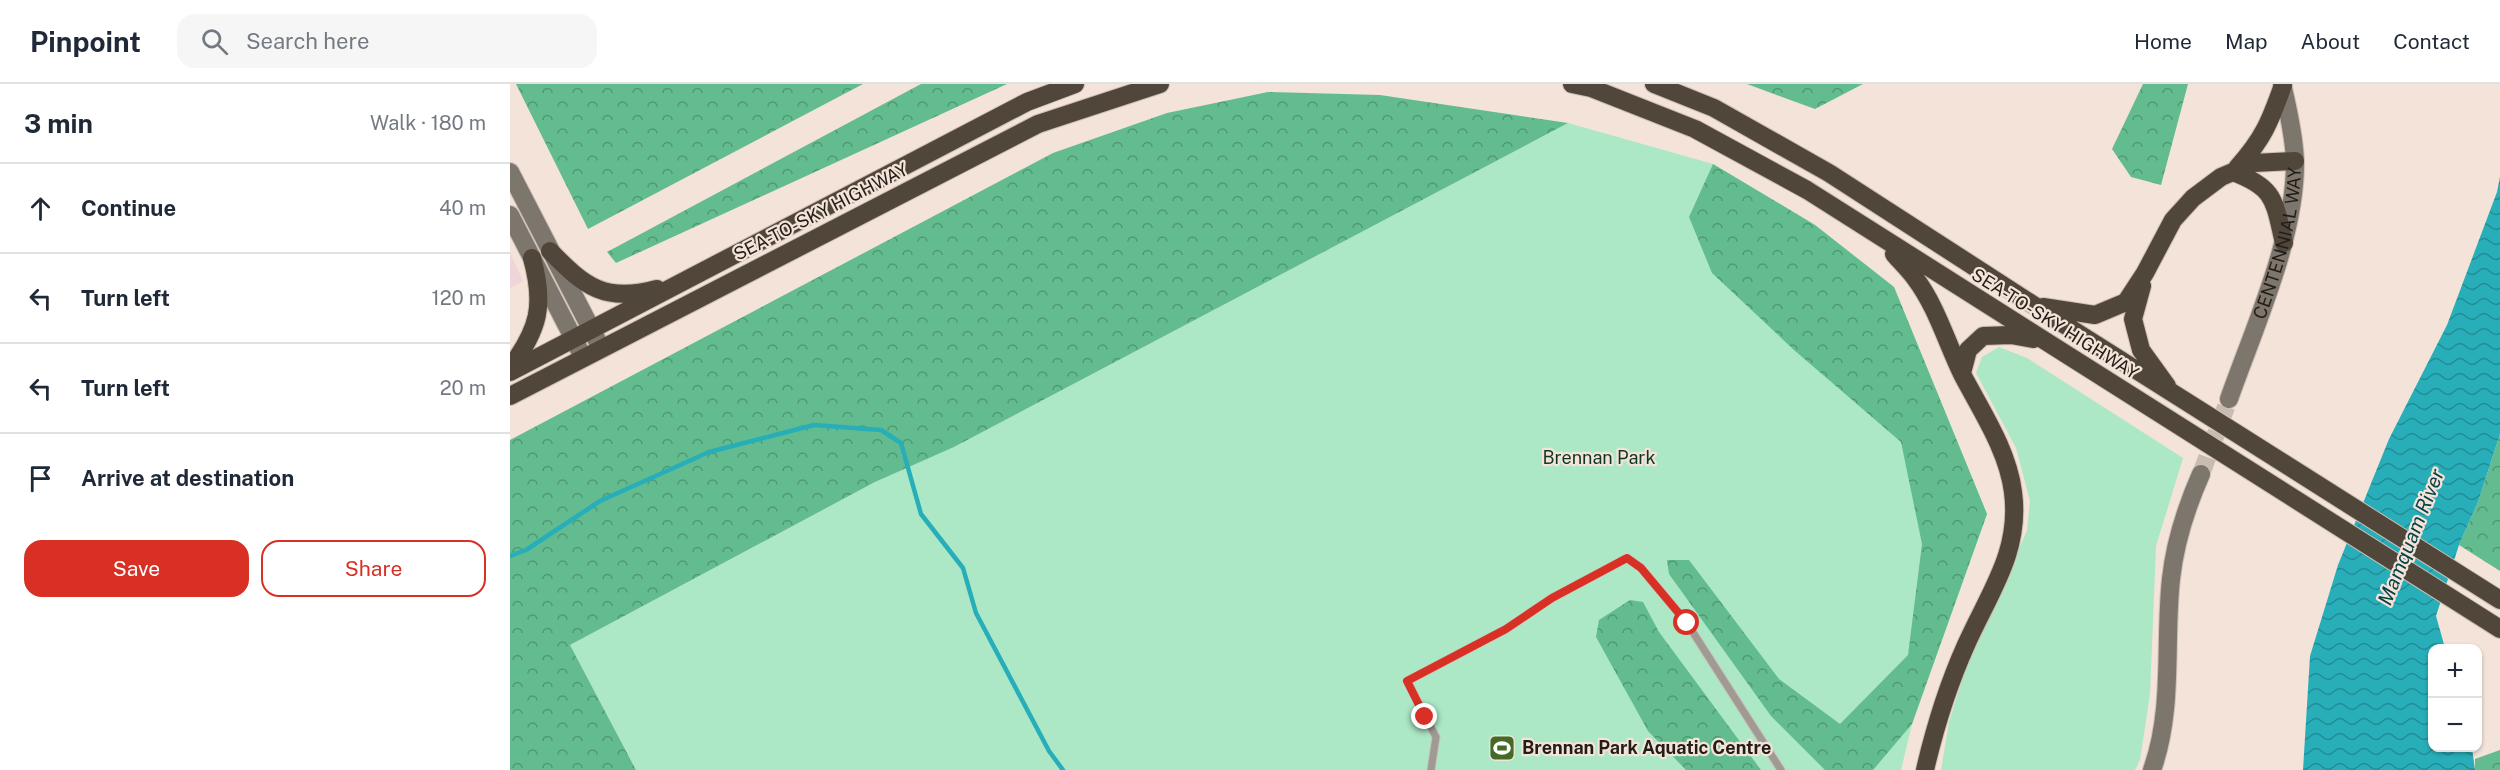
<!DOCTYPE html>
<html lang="en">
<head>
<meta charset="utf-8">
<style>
  :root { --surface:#fff; --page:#f6f6f7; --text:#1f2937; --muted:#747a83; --line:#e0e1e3; --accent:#d93025 }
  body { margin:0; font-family:"Public Sans",sans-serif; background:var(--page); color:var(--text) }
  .controls { position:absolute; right:18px; bottom:18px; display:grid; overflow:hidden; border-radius:12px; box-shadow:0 2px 4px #0004 }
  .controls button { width:54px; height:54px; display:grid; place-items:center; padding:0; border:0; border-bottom:2px solid var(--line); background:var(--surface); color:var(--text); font:30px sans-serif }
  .stop { position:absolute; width:18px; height:18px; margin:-14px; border:4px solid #d93025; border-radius:50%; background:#fff }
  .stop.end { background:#d93025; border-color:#fff; box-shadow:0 2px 6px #0008 }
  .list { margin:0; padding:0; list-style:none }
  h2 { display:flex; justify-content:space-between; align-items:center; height:78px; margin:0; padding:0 24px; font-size:26px }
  h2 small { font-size:20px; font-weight:400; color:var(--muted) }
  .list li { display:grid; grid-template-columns:39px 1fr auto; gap:18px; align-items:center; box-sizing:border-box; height:90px; padding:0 24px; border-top:2px solid var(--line) }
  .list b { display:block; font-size:22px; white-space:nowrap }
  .list em { font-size:20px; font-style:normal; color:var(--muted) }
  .actions { display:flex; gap:12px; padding:18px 24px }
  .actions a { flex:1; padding:14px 0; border:2px solid var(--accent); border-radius:18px; text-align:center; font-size:21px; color:var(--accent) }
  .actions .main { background:var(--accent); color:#fff }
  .icon { flex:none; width:33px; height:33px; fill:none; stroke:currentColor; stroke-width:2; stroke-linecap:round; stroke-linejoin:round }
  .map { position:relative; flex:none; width:1990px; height:686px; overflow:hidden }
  header { display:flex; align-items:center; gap:36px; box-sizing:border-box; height:84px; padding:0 30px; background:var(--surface); border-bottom:2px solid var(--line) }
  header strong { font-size:28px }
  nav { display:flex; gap:33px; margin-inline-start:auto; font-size:21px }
  .search { width:420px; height:54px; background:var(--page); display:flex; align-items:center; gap:15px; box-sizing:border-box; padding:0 21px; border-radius:18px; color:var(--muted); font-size:22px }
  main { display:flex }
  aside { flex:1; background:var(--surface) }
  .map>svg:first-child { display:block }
  .commercial { fill:#f0d5d8 }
  .green { fill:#ace7c6 }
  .forest { fill:url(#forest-crowns) }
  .water { fill:url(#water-waves) }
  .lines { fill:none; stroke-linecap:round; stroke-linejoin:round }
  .stream { stroke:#28aeb9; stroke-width:4.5 }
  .secondary-tunnel { stroke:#c9bbb2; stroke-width:18; stroke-dasharray:18 9; stroke-linecap:butt }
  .lane-casing { stroke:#cebfb6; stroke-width:9 }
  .secondary-casing { stroke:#cebfb6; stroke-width:20 }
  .highway-casing { stroke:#cebfb6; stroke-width:20 }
  .lane { stroke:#9f9b94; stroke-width:7 }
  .secondary { stroke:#7d766d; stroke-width:18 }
  .highway { stroke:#50473a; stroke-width:18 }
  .route { stroke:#d93025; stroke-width:8 }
  .labels { text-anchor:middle; stroke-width:4.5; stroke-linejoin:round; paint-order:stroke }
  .street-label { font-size:18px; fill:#231d19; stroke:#f3e3d8 }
  .park-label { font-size:18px; fill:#0e3624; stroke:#f3e3d8 }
  .poi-label { font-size:18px; font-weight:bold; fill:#231d19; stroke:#f3e3d8; text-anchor:start }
  .water-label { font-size:20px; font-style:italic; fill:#074246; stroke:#f3e3d8 }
</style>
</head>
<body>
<header>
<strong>Pinpoint</strong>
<div class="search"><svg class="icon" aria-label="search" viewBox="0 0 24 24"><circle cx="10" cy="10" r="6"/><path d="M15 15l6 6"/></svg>Search here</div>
<nav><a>Home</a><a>Map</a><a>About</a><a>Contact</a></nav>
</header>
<main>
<aside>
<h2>3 min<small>Walk · 180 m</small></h2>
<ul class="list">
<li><svg class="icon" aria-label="ahead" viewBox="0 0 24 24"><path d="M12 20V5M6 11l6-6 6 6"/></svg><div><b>Continue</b></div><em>40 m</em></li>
<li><svg class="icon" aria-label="left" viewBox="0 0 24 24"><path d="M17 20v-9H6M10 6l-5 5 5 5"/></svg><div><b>Turn left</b></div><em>120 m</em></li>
<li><svg class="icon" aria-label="left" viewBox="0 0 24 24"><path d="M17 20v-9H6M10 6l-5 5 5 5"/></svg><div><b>Turn left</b></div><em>20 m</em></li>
<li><svg class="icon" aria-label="arrive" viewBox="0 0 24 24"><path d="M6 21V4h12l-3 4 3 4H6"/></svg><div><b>Arrive at destination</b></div></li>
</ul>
<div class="actions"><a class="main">Save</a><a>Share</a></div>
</aside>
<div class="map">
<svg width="1990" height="686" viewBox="0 0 1990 686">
  <defs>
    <pattern id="forest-crowns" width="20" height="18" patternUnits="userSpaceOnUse" patternTransform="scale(1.5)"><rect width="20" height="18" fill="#62bc8f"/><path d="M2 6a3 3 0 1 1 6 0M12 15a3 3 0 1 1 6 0" fill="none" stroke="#509874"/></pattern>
    <pattern id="water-waves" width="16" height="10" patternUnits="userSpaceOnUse" patternTransform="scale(1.5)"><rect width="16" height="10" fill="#28aeb9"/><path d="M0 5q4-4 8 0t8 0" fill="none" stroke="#228d96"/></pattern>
  </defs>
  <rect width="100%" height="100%" fill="#f3e3d8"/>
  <path class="commercial" d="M0,169L13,197L0,204Z"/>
  <path class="green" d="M1058,39L1203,80L1305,141L1384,203L1477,430L1402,640L1391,686H126L60,561L365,398L444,363Z
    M1489,263L1517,274L1673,374L1646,462L1640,610L1630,676L1625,686H1431L1439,638L1459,573L1517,447L1520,417L1506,364L1466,289L1472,273Z"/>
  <path class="forest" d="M6,0H353L78,145Z
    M411,0H497L106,179L97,168Z
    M1237,0H1353L1305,25Z
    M1633,0H1678L1651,101L1621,93L1602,65Z
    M758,8L870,11L1058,39L444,363L365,398L60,561L126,686H0V356L543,69L657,29Z
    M1203,80L1305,141L1384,203L1477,430L1402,640L1363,686H1315L1261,632L1159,490L1157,476H1179L1269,595L1330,640L1398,571L1412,460L1391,358L1284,266L1202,189L1179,133Z
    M1990,350V487L1949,461L1968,418Z
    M1120,516L1133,518L1149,548L1251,686H1176L1138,647L1086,553L1089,536Z
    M1990,666V686H1965V675Z"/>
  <path class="water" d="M1990,93V350L1968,418L1949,461L1926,532L1935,564H1922V664H1962L1965,686H1793L1800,572L1828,481L1879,355L1937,241L1987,108Z"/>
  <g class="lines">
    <path class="stream" d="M0,472L16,466L90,417L199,368L304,341L371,346L391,359L411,430L453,484L466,529L539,667L553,686"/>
    <path class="secondary-tunnel" d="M1691,390L1719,315"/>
    <defs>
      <path id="lane" d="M921,686L926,653L897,597L996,545L1042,514L1117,474L1131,484L1177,539L1271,686"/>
      <g id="secondary">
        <path d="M0,88L91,264"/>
        <path d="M0,131L73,273"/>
        <path id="s1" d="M1719,315C1744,244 1786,153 1785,77C1784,52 1778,25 1772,0"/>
        <path d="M1642,686C1664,625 1654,559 1661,495C1665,458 1676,424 1691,390"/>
      </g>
      <path id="highway" d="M1062,0L1081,4L1185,45L1297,106L1990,545
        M1144,0L1204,24L1319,89L1525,222L1990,516
        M1727,84C1753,55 1760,38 1773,1
        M1723,88C1766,104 1764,117 1774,159
        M40,167C75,203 95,219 147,205
        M1384,170C1391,178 1399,186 1405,194C1427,223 1437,260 1453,292C1472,328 1498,367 1503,408C1511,468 1479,509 1456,561C1438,601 1425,643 1415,686
        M1632,202L1623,235L1631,266L1657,302
        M1533,223L1585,231L1616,218L1635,189L1663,136L1683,114L1711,93L1744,79L1785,77
        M0,284C29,245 35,221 22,174
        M0,288L517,18L565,0
        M1452,289L1458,266L1473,252L1501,251L1523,255
        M0,312L528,40L650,0"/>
    </defs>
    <use href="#lane" class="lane-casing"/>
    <use href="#secondary" class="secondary-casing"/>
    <use href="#highway" class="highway-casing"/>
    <use href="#lane" class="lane"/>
    <use href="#secondary" class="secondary"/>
    <use href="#highway" class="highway"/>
  </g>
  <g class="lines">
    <path class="route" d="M915,633L897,597L996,545L1042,514L1117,474L1131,484L1177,539"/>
  </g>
  <defs>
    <symbol id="stadium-square" viewBox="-11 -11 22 22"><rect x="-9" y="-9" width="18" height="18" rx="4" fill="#426b27" stroke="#f3e3d8"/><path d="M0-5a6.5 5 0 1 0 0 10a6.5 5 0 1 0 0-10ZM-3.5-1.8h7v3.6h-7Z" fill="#fff"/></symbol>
  </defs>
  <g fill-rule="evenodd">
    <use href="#stadium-square" x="977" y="649" width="30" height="30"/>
  </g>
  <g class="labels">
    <g class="street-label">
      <text transform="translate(311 128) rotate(-27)" y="6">SEA-TO-SKY HIGHWAY</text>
      <text dy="6" stroke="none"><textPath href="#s1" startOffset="164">CENTENNIAL WAY</textPath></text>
      <text transform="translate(1545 240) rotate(32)" y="6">SEA-TO-SKY HIGHWAY</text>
    </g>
    <g class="park-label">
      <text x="1089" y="380">Brennan Park</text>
    </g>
    <g class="poi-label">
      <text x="1012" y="670">Brennan Park Aquatic Centre</text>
    </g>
    <g class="water-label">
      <text transform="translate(1901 453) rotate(-68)" y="7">Mamquam River</text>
    </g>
  </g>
</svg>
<div class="controls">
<button>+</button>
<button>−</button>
</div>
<div class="stop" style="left:1177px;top:539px"></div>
<div class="stop end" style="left:915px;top:633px"></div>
</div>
</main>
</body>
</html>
